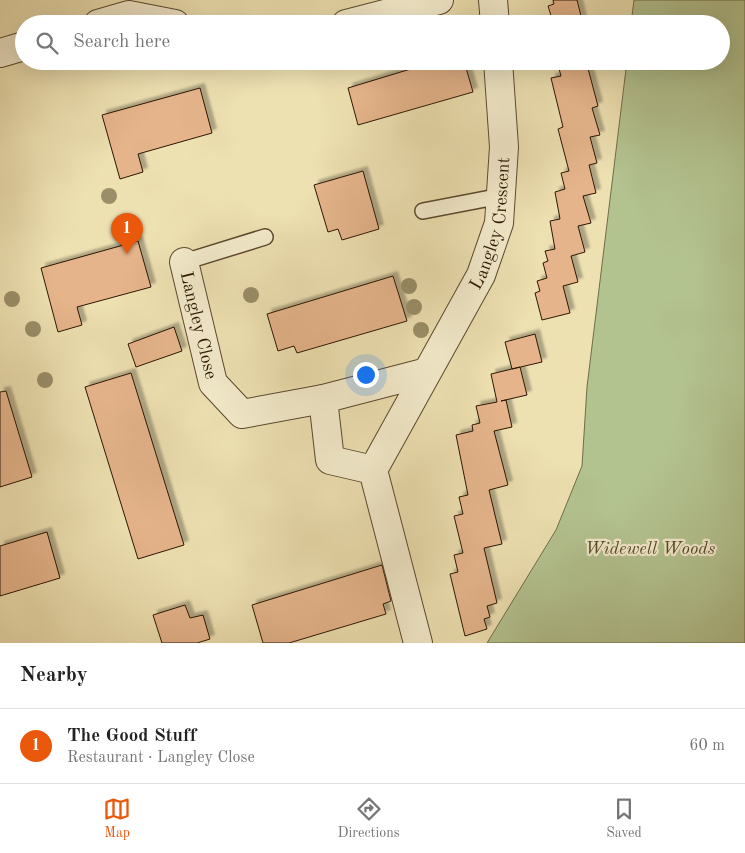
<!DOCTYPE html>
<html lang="en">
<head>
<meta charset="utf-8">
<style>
  :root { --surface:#fff; --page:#f2f2f2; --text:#222; --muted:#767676; --line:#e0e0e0; --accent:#ea580c }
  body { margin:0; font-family:"Old Standard TT",serif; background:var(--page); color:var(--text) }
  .you { position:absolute; left:365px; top:374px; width:18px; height:18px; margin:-12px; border:4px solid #fff; border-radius:50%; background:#1a73e8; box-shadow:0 0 0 8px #1a73e833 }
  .badge { display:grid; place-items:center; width:32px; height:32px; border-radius:50%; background:var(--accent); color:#fff; font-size:16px; font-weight:700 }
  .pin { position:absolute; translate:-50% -41px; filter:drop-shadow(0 1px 2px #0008) }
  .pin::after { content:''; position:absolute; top:26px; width:18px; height:15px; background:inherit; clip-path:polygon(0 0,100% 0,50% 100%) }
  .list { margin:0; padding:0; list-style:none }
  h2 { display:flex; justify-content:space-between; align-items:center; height:65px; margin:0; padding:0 20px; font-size:21px }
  h2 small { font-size:16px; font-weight:400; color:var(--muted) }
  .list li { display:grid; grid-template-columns:32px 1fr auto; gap:15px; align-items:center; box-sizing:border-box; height:75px; padding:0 20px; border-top:1px solid var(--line) }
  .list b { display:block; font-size:19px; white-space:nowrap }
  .list p { margin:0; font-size:16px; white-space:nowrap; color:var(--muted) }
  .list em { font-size:16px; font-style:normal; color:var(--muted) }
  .icon { flex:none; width:28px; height:28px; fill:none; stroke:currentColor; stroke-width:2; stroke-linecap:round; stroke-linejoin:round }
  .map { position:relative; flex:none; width:745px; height:643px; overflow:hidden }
  .search { position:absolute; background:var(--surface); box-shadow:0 5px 20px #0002; left:15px; right:15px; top:15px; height:55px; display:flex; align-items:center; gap:12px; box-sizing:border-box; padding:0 18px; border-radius:28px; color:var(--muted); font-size:19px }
  .sheet { height:140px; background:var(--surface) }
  nav { display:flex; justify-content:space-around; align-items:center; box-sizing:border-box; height:70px; border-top:1px solid var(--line); background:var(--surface); font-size:14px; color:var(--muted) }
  nav a { display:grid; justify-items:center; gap:2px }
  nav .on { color:var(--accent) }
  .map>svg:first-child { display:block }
  .green { fill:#b3c390; stroke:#6f6c4a }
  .building { fill:#e5b48b; stroke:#2b1603; filter:url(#shadow) }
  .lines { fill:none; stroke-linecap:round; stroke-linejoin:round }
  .lane-casing { stroke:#5c482e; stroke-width:18 }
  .street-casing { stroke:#5c482e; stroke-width:30 }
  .lane { stroke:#f3ebcc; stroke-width:15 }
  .street { stroke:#f3ebcc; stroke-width:28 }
  .tree { fill:#998e68 }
  .labels { text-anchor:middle; stroke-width:4.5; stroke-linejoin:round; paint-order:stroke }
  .street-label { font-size:18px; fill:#2b1603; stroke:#f3ebcc }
  .park-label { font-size:18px; font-style:italic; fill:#544a2d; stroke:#f3ebcc }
</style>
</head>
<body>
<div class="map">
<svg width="745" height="643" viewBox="0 0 745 643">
  <defs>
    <filter id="shadow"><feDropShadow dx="4.5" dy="-4.5" stdDeviation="1" flood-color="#0004"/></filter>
  </defs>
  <rect width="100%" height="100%" fill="#ede0b1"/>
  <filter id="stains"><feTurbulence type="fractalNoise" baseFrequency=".004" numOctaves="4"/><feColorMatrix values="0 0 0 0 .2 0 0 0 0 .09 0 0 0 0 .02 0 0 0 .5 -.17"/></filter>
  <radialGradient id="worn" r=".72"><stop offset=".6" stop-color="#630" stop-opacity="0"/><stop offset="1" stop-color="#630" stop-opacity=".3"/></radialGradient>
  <path class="green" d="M634,0H745V643H487L556,530L582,466L587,387L627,61H721V24H631Z"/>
  <path class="building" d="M553,0H577L583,24H547L553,22L548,6L554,4Z
    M437,61H464L473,92L358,125L348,88Z
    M557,61H586L598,106L592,108L600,135L590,137L597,163L589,165L596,193L583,196L591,223L578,226L585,252L571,256L578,282L563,286L570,313L542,320L535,293L540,291L537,281L547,278L543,263L548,261L545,251L555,249L550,221L560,219L555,192L565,189L561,173L569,171L558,129L563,127L551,78L561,76Z
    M200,88L212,133L138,154L143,172L120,179L102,115Z
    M363,171L379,229L342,240L338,229L328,232L314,185Z
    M138,241L151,287L77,307L82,325L58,332L41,268Z
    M393,276L407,321L297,353L294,346L278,351L267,314Z
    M174,327L182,351L136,367L128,344Z
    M535,334L542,362L512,369L505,342Z
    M520,367L527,395L501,401L506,400L512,427L494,431L508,485L489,490L502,544L484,548L497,603L487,606L490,617L484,619L487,629L465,636L450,574L458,572L454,555L463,553L454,516L463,514L459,497L468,495L456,435L473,431L472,425L480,423L476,406L497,402L491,374Z
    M131,373L184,545L138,559L85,387Z
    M6,391L32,477L0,487V392Z
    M47,532L60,578L0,596V546Z
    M382,565L391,601L383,604L386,614L289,643H263L252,605Z
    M185,605L190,618L203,615L210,639L197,643H162L153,615Z"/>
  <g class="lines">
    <defs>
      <path id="lane" d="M423,211L501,196
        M184,262L265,237"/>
      <g id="street">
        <path d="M493,0L495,24"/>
        <path d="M98,24L129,15L175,24"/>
        <path d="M346,24L439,0"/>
        <path d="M0,53L24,46"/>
        <path id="s1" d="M184,262L213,383L242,414L323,399"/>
        <path id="s2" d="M427,372L323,399L330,460L373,470L481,275L499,223L504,147L498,61"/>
        <path d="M373,470L418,643"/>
      </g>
    </defs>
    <use href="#lane" class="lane-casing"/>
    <use href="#street" class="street-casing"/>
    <use href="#lane" class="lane"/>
    <use href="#street" class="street"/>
  </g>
  <g class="tree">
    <circle cx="109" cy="196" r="8"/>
    <circle cx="409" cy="286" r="8"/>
    <circle cx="251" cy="295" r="8"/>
    <circle cx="12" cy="299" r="8"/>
    <circle cx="414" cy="307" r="8"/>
    <circle cx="33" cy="329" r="8"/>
    <circle cx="421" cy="330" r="8"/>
    <circle cx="45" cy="380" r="8"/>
  </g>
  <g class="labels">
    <g class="street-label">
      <text dy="6" stroke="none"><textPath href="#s2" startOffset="489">Langley Crescent</textPath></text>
      <text dy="6" stroke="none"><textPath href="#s1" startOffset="65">Langley Close</textPath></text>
    </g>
    <g class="park-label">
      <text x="650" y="554">Widewell Woods</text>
    </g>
  </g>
  <rect width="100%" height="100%" filter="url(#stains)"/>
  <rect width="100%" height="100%" fill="url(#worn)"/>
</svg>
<div class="you"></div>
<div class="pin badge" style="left:127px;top:254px">1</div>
<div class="search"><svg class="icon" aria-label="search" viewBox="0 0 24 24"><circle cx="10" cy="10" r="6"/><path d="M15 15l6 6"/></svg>Search here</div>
</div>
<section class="sheet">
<h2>Nearby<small></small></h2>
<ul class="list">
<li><span class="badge">1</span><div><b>The Good Stuff</b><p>Restaurant · Langley Close</p></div><em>60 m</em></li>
</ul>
</section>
<nav>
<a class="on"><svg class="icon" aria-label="map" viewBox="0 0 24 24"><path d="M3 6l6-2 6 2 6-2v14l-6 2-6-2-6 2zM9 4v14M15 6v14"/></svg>Map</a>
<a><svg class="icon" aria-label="directions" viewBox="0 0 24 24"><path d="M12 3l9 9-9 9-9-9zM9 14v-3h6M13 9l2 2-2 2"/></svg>Directions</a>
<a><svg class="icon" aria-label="saved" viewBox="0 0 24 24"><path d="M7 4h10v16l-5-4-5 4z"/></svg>Saved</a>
</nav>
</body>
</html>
